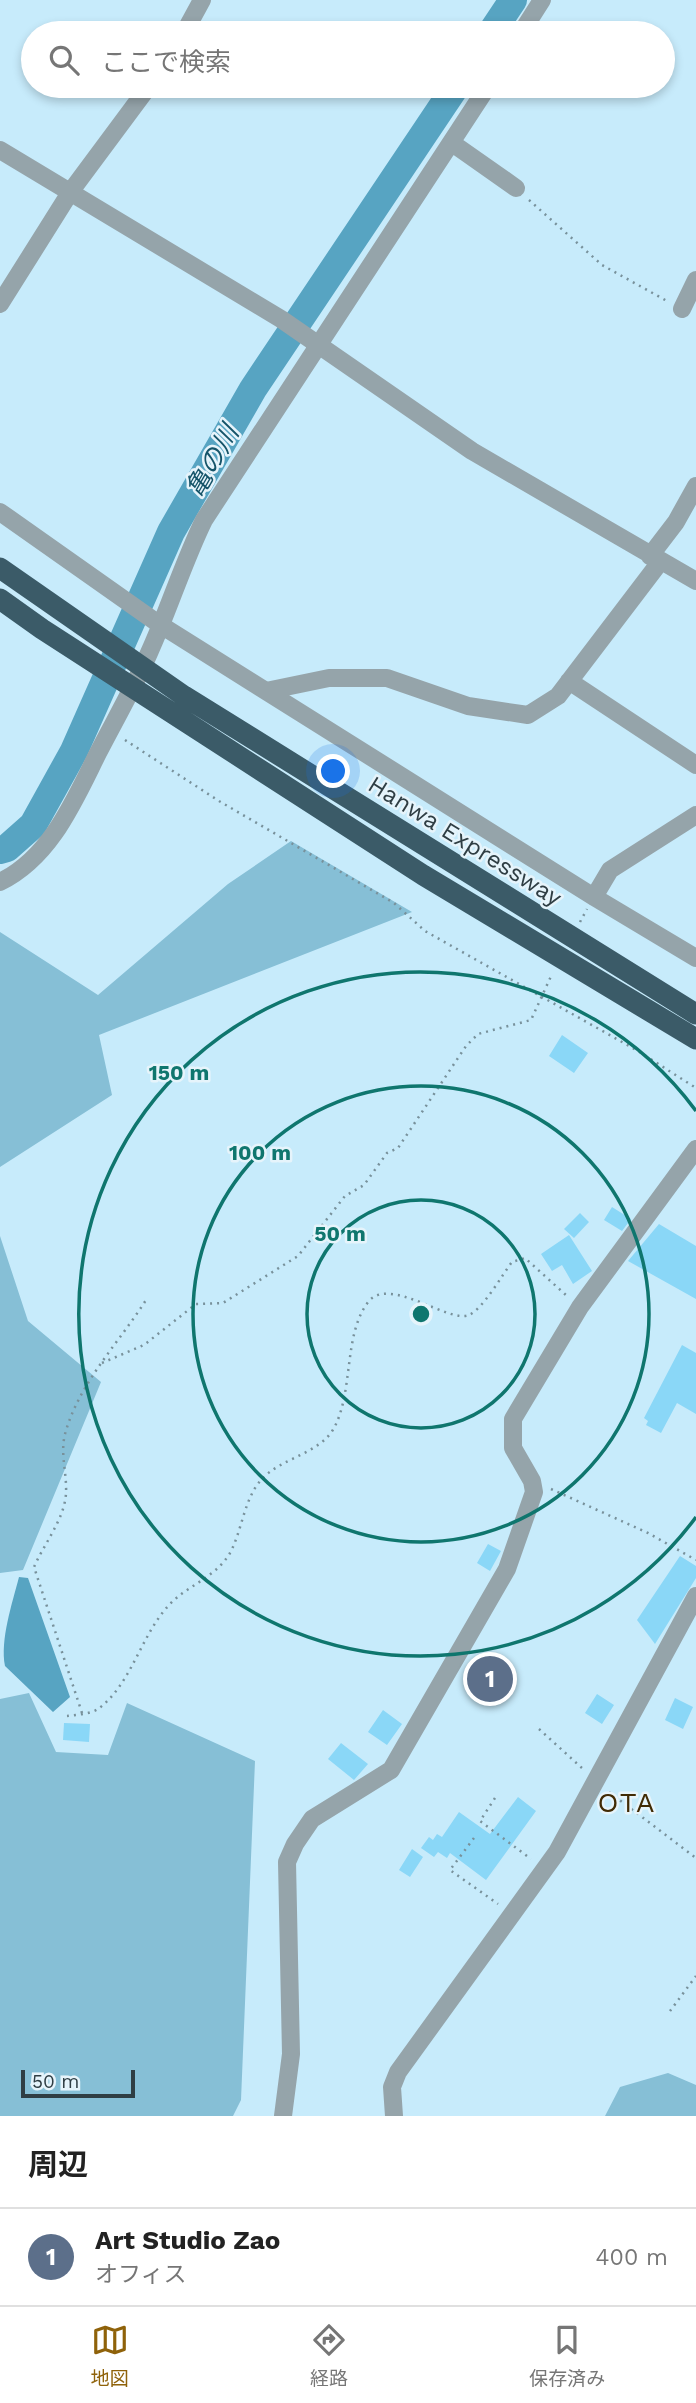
<!DOCTYPE html>
<html lang="ja">
<head>
<meta charset="utf-8">
<style>
  :root { --surface:#fff; --page:#f2f2f2; --text:#222; --muted:#767676; --line:#e0e0e0; --accent:#8f620a }
  body { margin:0; font-family:"Work Sans","Noto Sans JP",sans-serif; background:var(--page); color:var(--text) }
  .scale { position:absolute; left:21px; bottom:18px; width:114px; box-sizing:border-box; padding-left:7px; border:4px solid #2f3e44; border-top:0; font-size:19px; line-height:24px; white-space:nowrap; color:#2f3e44; -webkit-text-stroke:5px #e6f4fb; paint-order:stroke }
  .you { position:absolute; left:334px; top:772px; width:24px; height:24px; margin:-18px; border:5px solid #fff; border-radius:50%; background:#1a73e8; box-shadow:0 0 0 10px #1a73e833 }
  .badge { display:grid; place-items:center; width:46px; height:46px; border-radius:50%; background:var(--accent); color:#fff; font-size:23px; font-weight:700 }
  .pin { position:absolute; translate:-50% -50%; border:4px solid #fff; box-shadow:0 2px 7px #0006 }
  .list { margin:0; padding:0; list-style:none }
  h2 { display:flex; justify-content:space-between; align-items:center; height:91px; margin:0; padding:0 28px; font-size:30px }
  h2 small { font-size:23px; font-weight:400; color:var(--muted) }
  .list li { display:grid; grid-template-columns:46px 1fr auto; gap:21px; align-items:center; box-sizing:border-box; height:98px; padding:0 28px; border-top:2px solid var(--line) }
  .list b { display:block; font-size:26px; white-space:nowrap }
  .list p { margin:0; font-size:23px; white-space:nowrap; color:var(--muted) }
  .list em { font-size:23px; font-style:normal; color:var(--muted) }
  .icon { flex:none; width:38px; height:38px; fill:none; stroke:currentColor; stroke-width:2; stroke-linecap:round; stroke-linejoin:round }
  .map { position:relative; flex:none; width:696px; height:2116px; overflow:hidden }
  .search { position:absolute; background:var(--surface); box-shadow:0 4px 10px #0003; left:21px; right:21px; top:21px; height:77px; display:flex; align-items:center; gap:18px; box-sizing:border-box; padding:0 24px; border-radius:38px; color:var(--muted); font-size:26px }
  .sheet { height:189px; background:var(--surface) }
  nav { display:flex; justify-content:space-around; align-items:center; box-sizing:border-box; height:98px; border-top:2px solid var(--line); background:var(--surface); font-size:19px; color:var(--muted) }
  nav a { display:grid; justify-items:center; gap:4px }
  nav .on { color:var(--accent) }
  .map>svg:first-child { display:block }
  .green { fill:#86bfd6 }
  .water { fill:#57a4c2 }
  .lines { fill:none; stroke-linecap:round; stroke-linejoin:round }
  .river { stroke:#57a4c2; stroke-width:28 }
  .building { fill:#8ad7f7 }
  .path { stroke:#78919b; stroke-width:2.5; stroke-dasharray:2 5; stroke-linecap:butt }
  .minor { stroke:#95a4aa; stroke-width:18 }
  .highway { stroke:#3b5b68; stroke-width:21 }
  .ring { fill:none; stroke:#0f766e; stroke-width:3.5 }
  .labels { text-anchor:middle; stroke-width:5; stroke-linejoin:round; paint-order:stroke }
  .street-label { font-size:24px; fill:#2f3e44; stroke:#e6f4fb }
  .water-label { font-size:26px; font-style:italic; fill:#155469; stroke:#e6f4fb }
  .quarter-label { font-size:28px; letter-spacing:2px; fill:#412b05; stroke:#e6f4fb }
  .centre { fill:#0f766e; stroke:#e6f4fb; stroke-width:3.5 }
  .ring-label { font-size:21px; text-anchor:middle; font-weight:bold; fill:#0f766e; stroke:#e6f4fb; stroke-width:5; stroke-linejoin:round; paint-order:stroke }
</style>
</head>
<body>
<div class="map">
<svg width="696" height="2116" viewBox="0 0 696 2116">
  <rect width="100%" height="100%" fill="#c7ebfb"/>
  <path class="green" d="M291,841L412,912L99,1035L112,1095L0,1167V932L98,995L228,884Z
    M0,1236L28,1321L101,1382L23,1570L0,1573Z
    M29,1693L56,1752L108,1755L127,1703L255,1761L241,2100L233,2116H0V1699Z
    M668,2073L696,2085V2116H605L620,2087Z"/>
  <path class="water" d="M19,1577L28,1578L70,1697L53,1712L5,1666C0,1640 12,1604 19,1577Z"/>
  <g class="lines">
    <path class="river" d="M491,33L513,0
      M0,850L7,848L33,825L74,751L171,532L253,389L456,86"/>
  </g>
  <path class="building" d="M562,1035L588,1053L574,1073L549,1056Z
    M612,1207L631,1219L622,1231L604,1220Z
    M580,1213L589,1222L574,1238L564,1229Z
    M659,1224L696,1246V1299L628,1261Z
    M569,1235L592,1271L573,1284L562,1265L552,1271L541,1254Z
    M682,1345L696,1353V1414L677,1403L661,1433L646,1425L648,1421L644,1418Z
    M488,1544L501,1551L490,1571L477,1563Z
    M680,1556L696,1566V1578L655,1644L637,1620Z
    M489,1664L503,1671L491,1692L477,1684Z
    M597,1694L614,1705L602,1724L585,1713Z
    M675,1698L693,1707L683,1729L665,1720Z
    M383,1710L402,1724L387,1745L368,1732Z
    M64,1723L90,1724L89,1742L63,1740Z
    M341,1743L368,1764L354,1780L328,1759Z
    M518,1797L536,1811L486,1880L450,1853L447,1858L438,1852L434,1857L421,1848L429,1837L433,1840L437,1834L442,1837L459,1812L490,1834Z
    M412,1849L423,1857L410,1877L399,1870Z"/>
  <g class="lines">
    <path class="path" d="M529,200L602,265L667,301
      M125,740L219,801L394,903L425,931L638,1051L696,1088
      M580,922L587,909
      M102,1363L144,1345L196,1304L223,1303L298,1256L345,1196L364,1185L387,1153L398,1148L466,1046L478,1034L531,1020L552,974
      M551,1489L648,1533L696,1560
      M82,1713L34,1567C44,1544 65,1518 66,1493C67,1473 60,1454 65,1434C79,1383 118,1344 146,1300
      M67,1716C76,1715 90,1714 98,1709C132,1684 141,1634 170,1604C188,1585 215,1578 230,1553C242,1531 244,1499 261,1480C280,1458 320,1454 334,1428C354,1391 343,1333 369,1301C390,1276 450,1324 469,1315C483,1309 502,1275 512,1262L525,1258L567,1296
      M539,1729L583,1769
      M609,1792L696,1858
      M495,1798L480,1821L531,1859
      M474,1838L450,1870L498,1904
      M670,2011L696,1976"/>
    <path class="minor" d="M184,33L202,0
      M521,33L542,0
      M452,143L516,188
      M0,150L281,319L472,451L696,581
      M0,304L71,191L149,86
      M682,309L696,280
      M0,512L156,622L594,897L696,958
      M650,556L676,522L696,486
      M569,681L696,765
      M266,691L329,678H387L468,706L528,715L558,696L660,562
      M0,882C51,857 74,801 98,753C115,720 134,687 149,653C169,609 183,563 204,520L488,86
      M594,897L610,870L696,815
      M283,2116L291,2054L287,1862L295,1844L312,1819L391,1770L507,1569L534,1492L532,1481L513,1448V1419L580,1307L696,1149
      M394,2116L392,2087L398,2072L557,1852L696,1596"/>
    <path class="highway" d="M0,568L184,696L696,1014
      M0,599L42,629L423,875L696,1039"/>
  </g>
  <g class="ring">
    <circle cx="421" cy="1314" r="114"/>
    <circle cx="421" cy="1314" r="228"/>
    <path d="M696 1517A342 342 0 1 1 696 1111"/>
  </g>
  <g class="labels">
    <g class="street-label">
      <text transform="translate(465 841) rotate(32)" y="8">Hanwa Expressway</text>
    </g>
    <g class="water-label">
      <text transform="translate(212 461) rotate(-60)" y="9">亀の川</text>
    </g>
    <g class="quarter-label">
      <text x="627" y="1812">OTA</text>
    </g>
  </g>
  <circle cx="421" cy="1314" r="10" class="centre"/>
  <g class="ring-label">
    <text x="179" y="1080">150 m</text>
    <text x="260" y="1160">100 m</text>
    <text x="340" y="1241">50 m</text>
  </g>
</svg>
<div class="scale">50 m</div>
<div class="you"></div>
<div class="pin badge" style="left:490px;top:1679px;background:#5c6f8a">1</div>
<div class="search"><svg class="icon" aria-label="search" viewBox="0 0 24 24"><circle cx="10" cy="10" r="6"/><path d="M15 15l6 6"/></svg>ここで検索</div>
</div>
<section class="sheet">
<h2>周辺<small></small></h2>
<ul class="list">
<li><span class="badge" style="background:#5c6f8a">1</span><div><b>Art Studio Zao</b><p>オフィス</p></div><em>400 m</em></li>
</ul>
</section>
<nav>
<a class="on"><svg class="icon" aria-label="map" viewBox="0 0 24 24"><path d="M3 6l6-2 6 2 6-2v14l-6 2-6-2-6 2zM9 4v14M15 6v14"/></svg>地図</a>
<a><svg class="icon" aria-label="directions" viewBox="0 0 24 24"><path d="M12 3l9 9-9 9-9-9zM9 14v-3h6M13 9l2 2-2 2"/></svg>経路</a>
<a><svg class="icon" aria-label="saved" viewBox="0 0 24 24"><path d="M7 4h10v16l-5-4-5 4z"/></svg>保存済み</a>
</nav>
</body>
</html>
